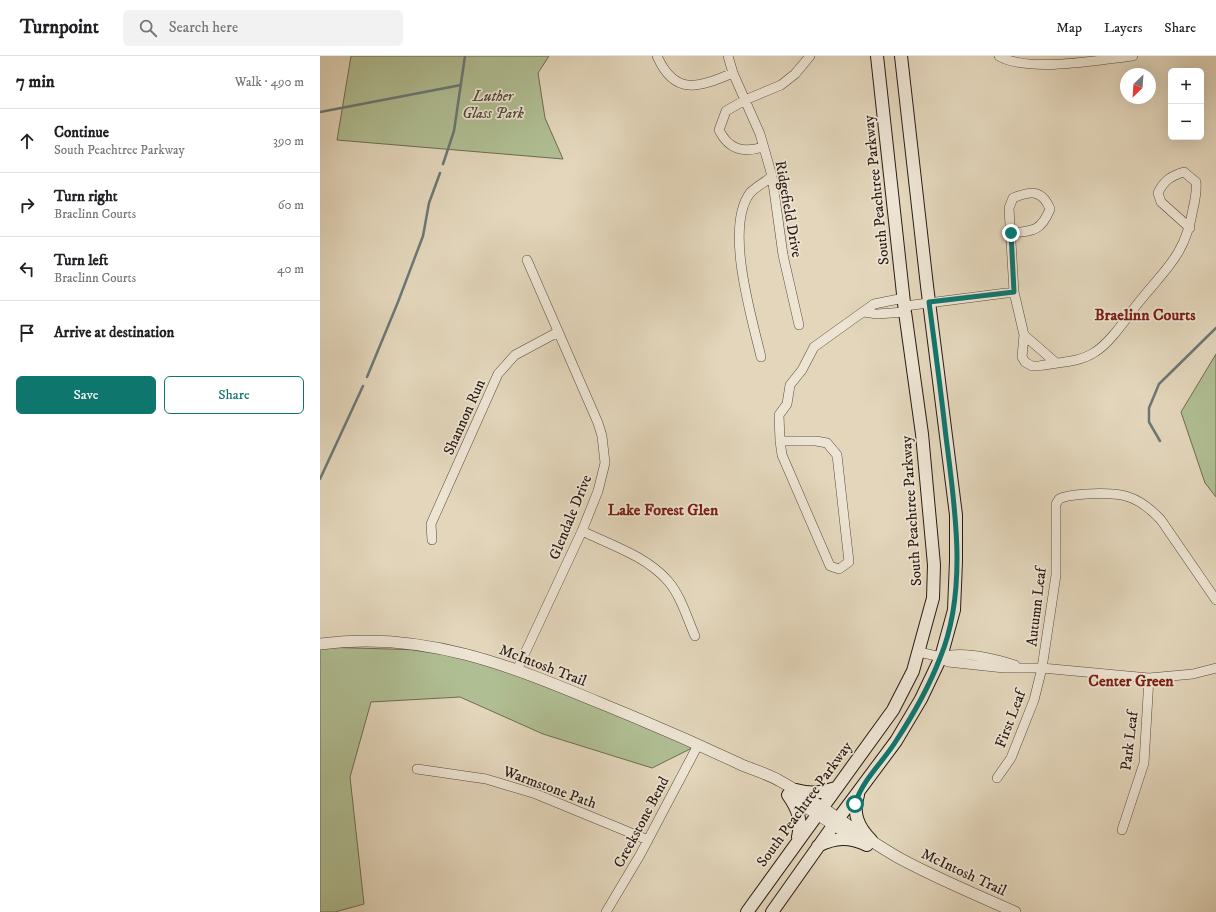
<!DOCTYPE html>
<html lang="en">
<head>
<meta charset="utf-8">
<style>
  :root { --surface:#fff; --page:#f2f2f2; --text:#202124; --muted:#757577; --line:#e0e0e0; --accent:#0f766e }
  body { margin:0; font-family:"IM FELL DW Pica",serif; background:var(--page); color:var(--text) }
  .controls { position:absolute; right:12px; top:12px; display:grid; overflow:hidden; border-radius:6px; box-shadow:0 4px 16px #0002 }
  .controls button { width:36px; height:36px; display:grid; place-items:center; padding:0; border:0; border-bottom:1px solid var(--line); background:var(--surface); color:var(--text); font:20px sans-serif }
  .compass { position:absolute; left:800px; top:12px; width:36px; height:36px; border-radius:50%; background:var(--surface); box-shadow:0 4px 16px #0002; rotate:205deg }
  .stop { position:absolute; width:12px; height:12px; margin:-9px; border:3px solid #0f766e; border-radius:50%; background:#fff }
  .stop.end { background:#0f766e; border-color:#fff; box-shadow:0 1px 4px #0008 }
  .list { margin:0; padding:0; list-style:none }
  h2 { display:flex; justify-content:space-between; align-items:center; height:52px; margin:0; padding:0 16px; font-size:17px }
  h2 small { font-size:13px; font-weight:400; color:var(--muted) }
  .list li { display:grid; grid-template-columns:26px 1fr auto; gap:12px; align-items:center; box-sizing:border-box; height:64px; padding:0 16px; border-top:1px solid var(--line) }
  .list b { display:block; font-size:15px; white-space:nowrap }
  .list p { margin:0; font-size:13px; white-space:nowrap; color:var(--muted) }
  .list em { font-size:13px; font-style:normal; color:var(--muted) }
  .actions { display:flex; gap:8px; padding:12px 16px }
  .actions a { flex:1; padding:9px 0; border:1px solid var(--accent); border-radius:6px; text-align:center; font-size:14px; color:var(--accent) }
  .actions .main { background:var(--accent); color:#fff }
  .icon { flex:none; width:22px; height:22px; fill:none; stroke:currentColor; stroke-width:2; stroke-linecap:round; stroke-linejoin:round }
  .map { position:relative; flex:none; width:896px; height:856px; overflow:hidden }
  header { display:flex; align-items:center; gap:24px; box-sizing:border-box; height:56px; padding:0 20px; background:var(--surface); border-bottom:1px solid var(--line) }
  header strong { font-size:19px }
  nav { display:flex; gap:22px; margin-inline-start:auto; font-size:14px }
  .search { width:280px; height:36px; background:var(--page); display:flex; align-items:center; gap:10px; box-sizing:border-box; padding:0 14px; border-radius:6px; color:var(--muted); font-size:15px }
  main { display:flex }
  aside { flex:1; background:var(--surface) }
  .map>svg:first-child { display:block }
  .green { fill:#b0be93; stroke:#6d6c54 }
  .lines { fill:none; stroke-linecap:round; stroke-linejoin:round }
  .stream { stroke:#6b7877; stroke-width:2.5 }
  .minor-casing { stroke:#58493e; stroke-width:10 }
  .tertiary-casing { stroke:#58493e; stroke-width:12 }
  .secondary-casing { stroke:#2a1a14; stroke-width:14 }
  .minor { stroke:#ede4d3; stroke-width:9 }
  .tertiary { stroke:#ede4d3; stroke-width:11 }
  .secondary { stroke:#ede4d3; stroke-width:12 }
  .route { stroke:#0f766e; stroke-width:5 }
  .labels { text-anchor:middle; stroke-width:3.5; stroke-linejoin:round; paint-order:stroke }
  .park-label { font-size:15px; font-style:italic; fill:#524b3a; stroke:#ede4d3 }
  .street-label { font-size:15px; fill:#2a1a14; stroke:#ede4d3 }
  .neighbourhood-label { font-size:16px; font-weight:bold; fill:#7a1f14; stroke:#ede4d3 }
</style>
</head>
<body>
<header>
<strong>Turnpoint</strong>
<div class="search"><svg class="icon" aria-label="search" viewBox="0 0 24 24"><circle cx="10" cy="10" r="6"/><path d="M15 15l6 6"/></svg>Search here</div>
<nav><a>Map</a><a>Layers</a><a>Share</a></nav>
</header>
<main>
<aside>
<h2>7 min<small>Walk · 490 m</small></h2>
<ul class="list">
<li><svg class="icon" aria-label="ahead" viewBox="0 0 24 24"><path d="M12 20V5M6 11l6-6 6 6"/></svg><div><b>Continue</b><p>South Peachtree Parkway</p></div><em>390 m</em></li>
<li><svg class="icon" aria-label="right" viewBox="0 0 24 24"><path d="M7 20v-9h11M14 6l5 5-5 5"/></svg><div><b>Turn right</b><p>Braelinn Courts</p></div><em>60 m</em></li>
<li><svg class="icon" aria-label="left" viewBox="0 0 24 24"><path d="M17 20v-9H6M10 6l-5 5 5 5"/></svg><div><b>Turn left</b><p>Braelinn Courts</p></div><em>40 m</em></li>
<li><svg class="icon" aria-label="arrive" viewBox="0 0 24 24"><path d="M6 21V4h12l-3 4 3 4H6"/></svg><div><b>Arrive at destination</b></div></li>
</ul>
<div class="actions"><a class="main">Save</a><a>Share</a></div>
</aside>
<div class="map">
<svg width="896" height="856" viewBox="0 0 896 856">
  <rect width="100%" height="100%" fill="#e3d6bb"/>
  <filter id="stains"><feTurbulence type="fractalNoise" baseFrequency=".005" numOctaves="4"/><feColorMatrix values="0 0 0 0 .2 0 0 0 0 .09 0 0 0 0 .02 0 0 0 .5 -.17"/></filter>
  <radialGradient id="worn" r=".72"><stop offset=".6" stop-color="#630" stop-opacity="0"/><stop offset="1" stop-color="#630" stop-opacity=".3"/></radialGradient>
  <path class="green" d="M31,0H229L218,17L225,62L243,103L17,84Z
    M896,298V441L885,427L861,356Z
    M0,591L139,595L378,689L332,712L223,678L140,641L51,646L30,721L44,848L15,856H0Z"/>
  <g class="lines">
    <path class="stream" d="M0,56L141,29
      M123,108L134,75L145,0
      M47,321L78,246L103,180L109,147L120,117
      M840,385L829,366V352L839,328L896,272
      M0,423L43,330"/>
    <defs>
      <path id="minor" d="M337,0C355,41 379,31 413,17L408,0
        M679,0C708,17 779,4 813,0
        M413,17L440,78L452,120L463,199L479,269
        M443,91C423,97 409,94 399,74L406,55L425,44L461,29L475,18L490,0
        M691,177C714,175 721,175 730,153C722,133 710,135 693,142L689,152L694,236L704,279L702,301L705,306L712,310H719C736,306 759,307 775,296C791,286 807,261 819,246C846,212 865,200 873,153C875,144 877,136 876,126L864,116C851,120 844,124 838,137L841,146L870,172
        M585,250L694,236
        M544,256L557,258L585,256
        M704,279L735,306
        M441,301C432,262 404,172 430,137C435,131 446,126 452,120
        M460,385L462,399L510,510L519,513L529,506L517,399L507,387L496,385H460L459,359L467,348L470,329L482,314L494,291L554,248L584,242
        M262,475C291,489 326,500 348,525C361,540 367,562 375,580
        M112,484L111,468L178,318L195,299L238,276
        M599,596L621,601L628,606L684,612H722L829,622L873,618L896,612
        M621,601C643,594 673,602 695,609
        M197,614L262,475L278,435L285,407L282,380L278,367L207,204
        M97,713L166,723L216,738L328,784
        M677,722L691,702L714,644L722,612L736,519V448L739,443C747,439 757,439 766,438C800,436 817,438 841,464L896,544
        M802,774L824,707L829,622
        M286,856L320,799L378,689"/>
      <path id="tertiary" d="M0,588C115,572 211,619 314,661C350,676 386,692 422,709C434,714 448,718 460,725C502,748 539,780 581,803C618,823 657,839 695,856
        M469,740L539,785"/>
      <path id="secondary" d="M476,734C491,738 501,737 516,732
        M468,739C478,753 482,764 478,781
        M538,739C532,757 538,771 551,784
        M498,790C516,781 529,781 547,789
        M427,856L573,654L593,615L613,542L614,509L602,378L585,256L557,0
        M452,856L515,767L576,685L601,643L621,601L634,554L636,505V459L607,230L581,0"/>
    </defs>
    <use href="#minor" class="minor-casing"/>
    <use href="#tertiary" class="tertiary-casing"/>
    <use href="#secondary" class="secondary-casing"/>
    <use href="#minor" class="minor"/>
    <use href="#tertiary" class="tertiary"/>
    <use href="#secondary" class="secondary"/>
  </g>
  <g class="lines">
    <path class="route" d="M535,748C543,723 563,706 576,685C593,659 609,631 620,602C648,535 635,451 626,381C621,336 615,291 609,246L694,236L691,177"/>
  </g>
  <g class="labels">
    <g class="park-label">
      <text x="173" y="45">Luther<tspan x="173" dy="17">Glass Park</tspan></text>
    </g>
    <g class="street-label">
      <text transform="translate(556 134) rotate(-96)" y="5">South Peachtree Parkway</text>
      <text transform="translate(469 153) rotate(80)" y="5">Ridgefield Drive</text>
      <text transform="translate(144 361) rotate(-66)" y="5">Shannon Run</text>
      <text transform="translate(591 455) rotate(-94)" y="5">South Peachtree Parkway</text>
      <text transform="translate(250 461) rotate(-68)" y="5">Glendale Drive</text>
      <text transform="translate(716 551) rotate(-83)" y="5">Autumn Leaf</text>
      <text transform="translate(223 609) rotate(21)" y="5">McIntosh Trail</text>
      <text transform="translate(690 663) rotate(-69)" y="5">First Leaf</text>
      <text transform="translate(809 685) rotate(-83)" y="5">Park Leaf</text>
      <text transform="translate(230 731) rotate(20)" y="5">Warmstone Path</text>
      <text transform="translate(484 748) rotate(-54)" y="5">South Peachtree Parkway</text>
      <text transform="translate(321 766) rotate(-62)" y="5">Creekstone Bend</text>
      <text transform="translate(644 816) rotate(25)" y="5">McIntosh Trail</text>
    </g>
    <g class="neighbourhood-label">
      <text x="825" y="264">Braelinn Courts</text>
      <text x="343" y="459">Lake Forest Glen</text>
      <text x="811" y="630">Center Green</text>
    </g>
  </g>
  <rect width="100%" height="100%" filter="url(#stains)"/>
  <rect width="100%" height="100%" fill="url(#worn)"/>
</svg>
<div class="controls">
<button>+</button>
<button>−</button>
</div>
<svg class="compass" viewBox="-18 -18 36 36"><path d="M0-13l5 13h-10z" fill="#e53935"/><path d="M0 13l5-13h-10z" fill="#757577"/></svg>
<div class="stop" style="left:535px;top:748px"></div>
<div class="stop end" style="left:691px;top:177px"></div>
</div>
</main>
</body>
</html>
